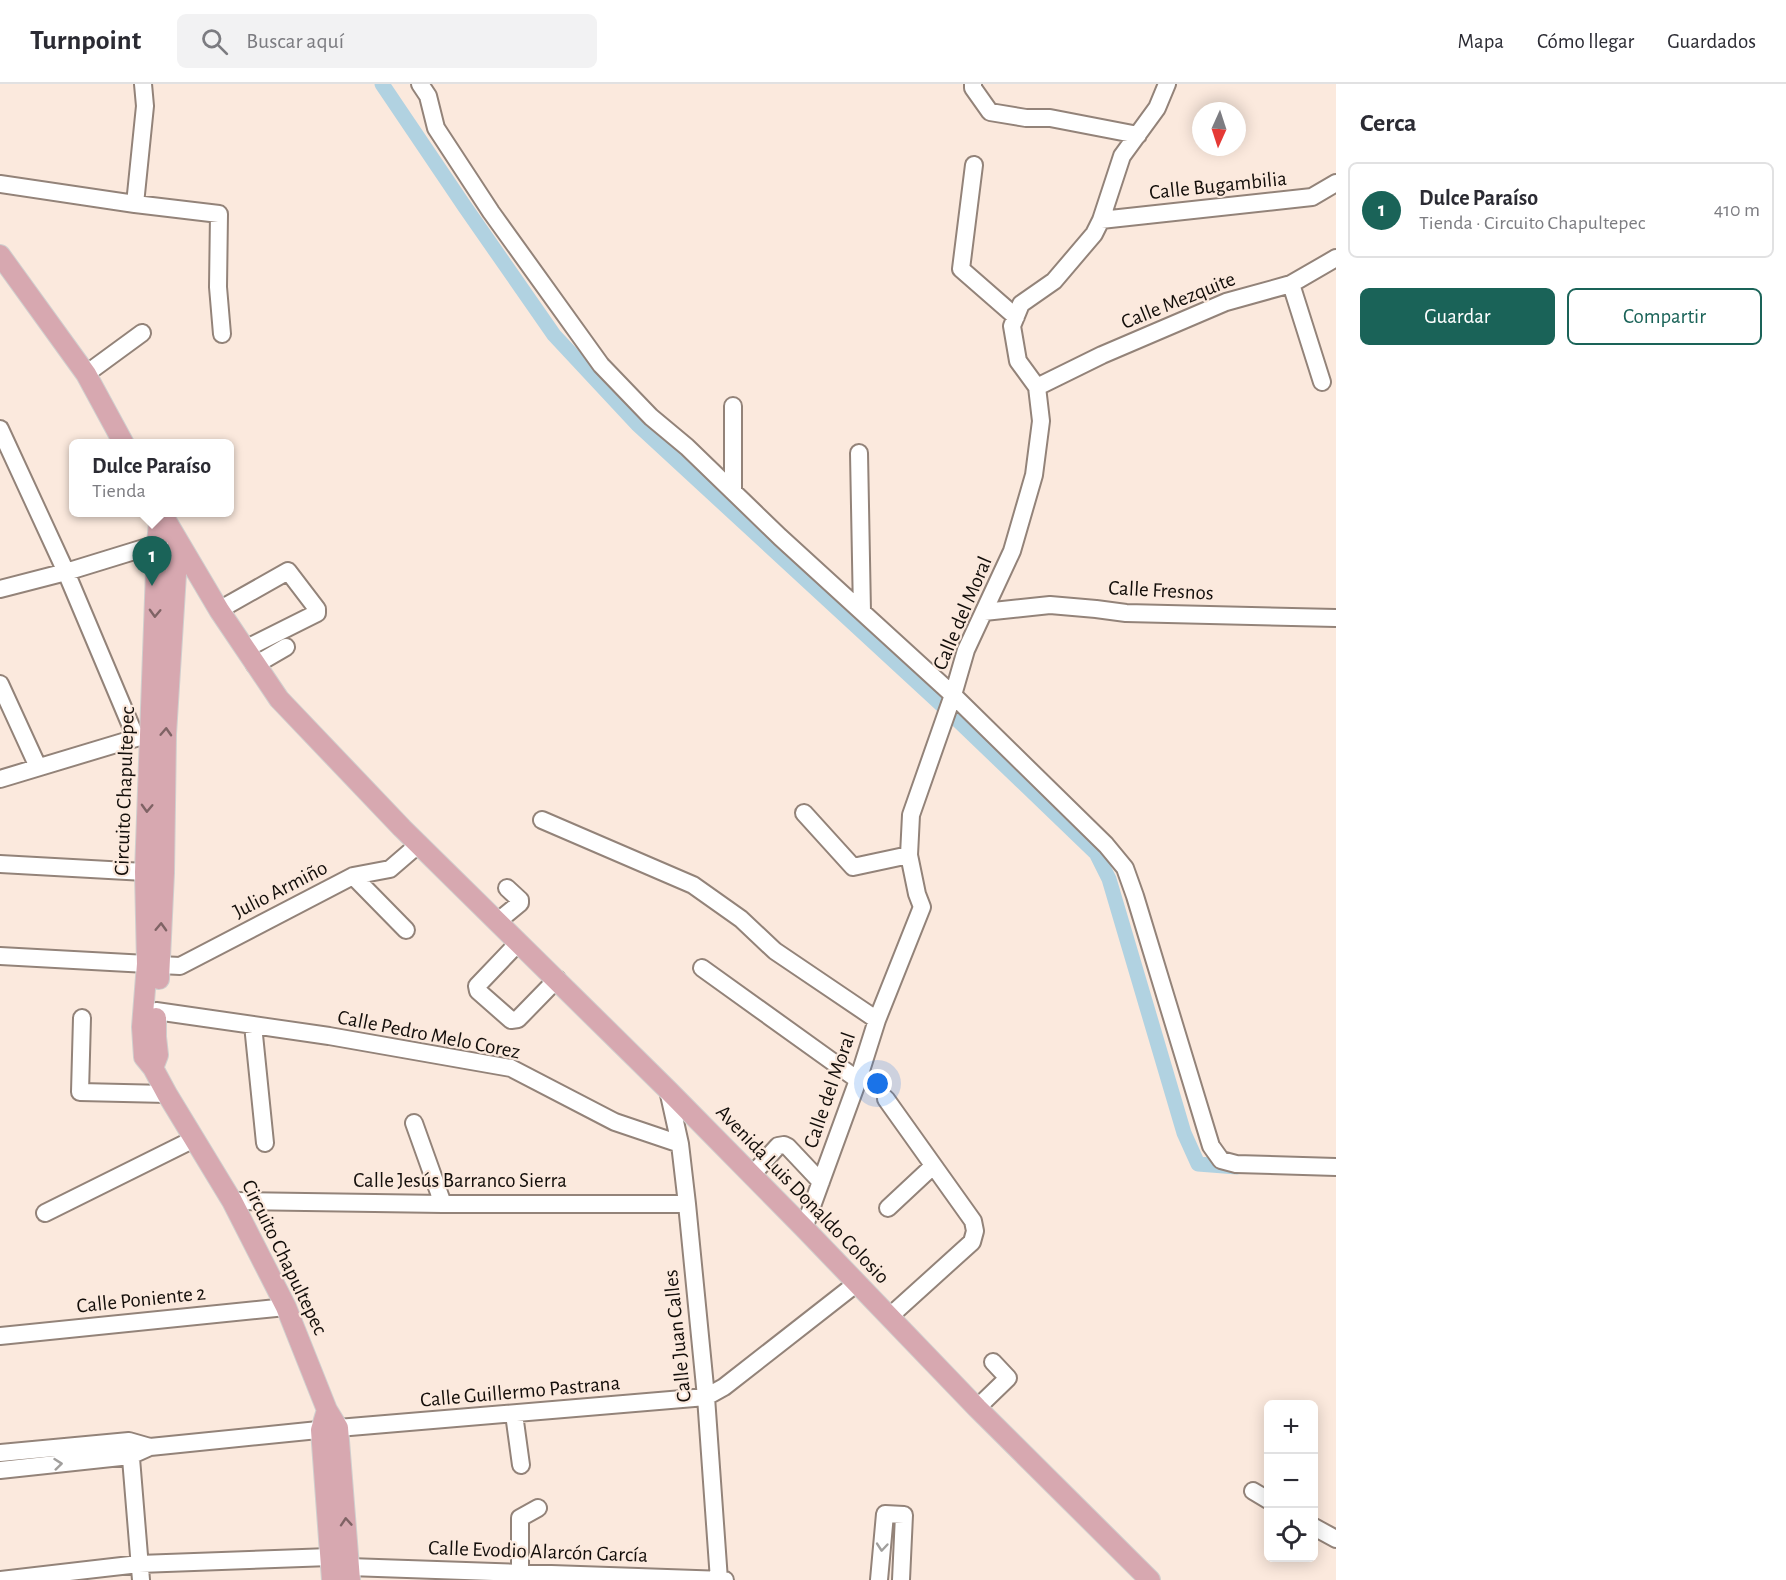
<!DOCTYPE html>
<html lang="es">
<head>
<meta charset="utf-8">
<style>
  :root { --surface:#fff; --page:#f2f2f3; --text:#2b2b33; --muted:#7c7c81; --line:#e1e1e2; --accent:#1a6358 }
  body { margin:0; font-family:"Alegreya Sans",sans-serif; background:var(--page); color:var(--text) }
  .controls { position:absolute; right:18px; bottom:18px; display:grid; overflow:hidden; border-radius:9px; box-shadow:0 3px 15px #0003 }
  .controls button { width:54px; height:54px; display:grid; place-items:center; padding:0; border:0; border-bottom:2px solid var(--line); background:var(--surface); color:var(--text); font:30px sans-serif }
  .compass { position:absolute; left:1192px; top:18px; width:54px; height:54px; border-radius:50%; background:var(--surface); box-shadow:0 3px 15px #0003; rotate:183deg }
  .you { position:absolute; left:878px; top:1000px; width:21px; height:21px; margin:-15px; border:4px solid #fff; border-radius:50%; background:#1a73e8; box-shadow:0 0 0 9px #1a73e833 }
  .badge { display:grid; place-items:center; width:39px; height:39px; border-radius:50%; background:var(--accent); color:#fff; font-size:20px; font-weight:700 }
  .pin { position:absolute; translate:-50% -50px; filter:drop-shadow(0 2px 3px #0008) }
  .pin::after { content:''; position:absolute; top:32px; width:21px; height:18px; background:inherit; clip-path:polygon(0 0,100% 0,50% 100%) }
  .popup { position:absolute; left:69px; top:355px; width:165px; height:78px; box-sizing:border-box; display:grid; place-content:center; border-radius:9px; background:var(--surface); filter:drop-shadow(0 2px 4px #0005); font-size:20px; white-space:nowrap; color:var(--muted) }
  .popup b { font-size:22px; color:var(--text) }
  .popup::after { content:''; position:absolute; left:50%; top:100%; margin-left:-12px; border:12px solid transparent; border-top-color:var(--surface) }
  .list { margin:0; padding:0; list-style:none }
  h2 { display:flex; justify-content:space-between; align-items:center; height:78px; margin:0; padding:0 24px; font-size:26px }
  h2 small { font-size:20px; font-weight:400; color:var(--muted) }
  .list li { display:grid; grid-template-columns:39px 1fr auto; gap:18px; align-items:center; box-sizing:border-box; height:96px; margin:0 12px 12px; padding:0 12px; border:2px solid var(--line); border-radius:9px }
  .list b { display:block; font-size:22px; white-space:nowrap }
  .list p { margin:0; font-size:20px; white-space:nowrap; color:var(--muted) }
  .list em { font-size:20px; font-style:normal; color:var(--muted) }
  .actions { display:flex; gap:12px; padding:18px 24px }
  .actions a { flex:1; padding:14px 0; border:2px solid var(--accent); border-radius:9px; text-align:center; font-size:21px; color:var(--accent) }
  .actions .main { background:var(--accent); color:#fff }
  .icon { flex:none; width:33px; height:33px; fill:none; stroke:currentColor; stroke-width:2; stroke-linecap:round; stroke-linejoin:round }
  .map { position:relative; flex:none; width:1336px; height:1496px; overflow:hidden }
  header { display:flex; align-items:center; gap:36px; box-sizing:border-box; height:84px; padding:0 30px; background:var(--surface); border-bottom:2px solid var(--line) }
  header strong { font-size:28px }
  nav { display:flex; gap:33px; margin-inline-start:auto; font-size:21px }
  .search { width:420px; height:54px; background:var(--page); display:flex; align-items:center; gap:15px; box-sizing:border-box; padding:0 21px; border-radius:9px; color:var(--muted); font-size:22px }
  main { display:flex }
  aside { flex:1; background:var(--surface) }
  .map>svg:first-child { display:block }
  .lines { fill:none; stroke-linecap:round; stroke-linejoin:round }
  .canal { stroke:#b1d2e1; stroke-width:15 }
  .minor-casing { stroke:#938379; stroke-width:20 }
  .major-casing { stroke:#d0cfce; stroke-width:22 }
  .minor { stroke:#fff; stroke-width:16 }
  .major { stroke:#d7a8b0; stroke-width:20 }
  .oneway { stroke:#7f6365 }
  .oneway2 { stroke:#a19f9d }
  .labels { text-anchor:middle; stroke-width:4.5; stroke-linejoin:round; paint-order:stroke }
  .street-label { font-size:21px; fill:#130e0a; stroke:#fbe9dd }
</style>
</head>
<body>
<header>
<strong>Turnpoint</strong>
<div class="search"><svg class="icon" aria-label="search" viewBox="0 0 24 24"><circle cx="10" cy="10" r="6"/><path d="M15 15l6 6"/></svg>Buscar aquí</div>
<nav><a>Mapa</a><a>Cómo llegar</a><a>Guardados</a></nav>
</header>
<main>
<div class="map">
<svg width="1336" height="1496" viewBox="0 0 1336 1496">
  <rect width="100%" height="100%" fill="#fbe9dd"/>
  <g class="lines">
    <path class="canal" d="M382,0L465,123L554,251L637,340L946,625L1096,769L1109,795L1184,1049L1198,1080L1237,1083"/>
    <defs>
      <path id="minor" d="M420,0L428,12L436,44L491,128L601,281L651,333L687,363L780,453L953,611L1106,761L1125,784L1135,812L1211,1062L1221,1076L1236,1080L1336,1083
        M973,0V4L990,28L1026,34H1050L1138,51
        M974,81L961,185L1016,233
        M0,100L135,120L219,130L218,203L222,250
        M135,120L145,22L143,0
        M1101,136L1312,113L1336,99
        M1291,200L1322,298
        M86,290L142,249
        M1037,303L1102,271L1226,218L1291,200L1336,174
        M0,345L66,488L136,654
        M859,369L862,528
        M733,407V322
        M0,505L66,488L157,460L168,459
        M219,526L288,487L317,525V529L245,565
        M984,528L1050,521L1096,525L1126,529L1336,534
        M255,581L286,563
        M0,600L38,683
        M0,695L146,651
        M804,729L853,783L909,771
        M542,736L693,801L741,835L775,867L877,936
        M0,780L145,788
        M353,792L406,846
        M497,838L520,819V816L507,804
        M518,859L477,902L478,907L511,936L518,935L557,895
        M0,872L147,880
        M160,881L180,882L353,792L390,785L419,760
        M702,884L858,996
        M156,927L329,952L511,984L615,1038L680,1060
        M82,934L80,1008L167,1010
        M253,941L265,1059
        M668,1006L680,1060L687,1120L706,1313L719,1496
        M886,1015L973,1137L975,1147L972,1158L889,1233
        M414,1039L443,1120
        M752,1091L778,1062L784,1061L788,1063L821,1098
        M232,1117L443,1120H687
        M888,1124L933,1082
        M45,1129L194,1055
        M804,1144L858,996L877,936L922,823L917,810L909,771L911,731L953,611L966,566L1012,467L1034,391L1041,337L1037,303L1018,277L1012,242L1021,220L1054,197L1094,150L1101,136L1122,72L1157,24L1167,0
        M0,1252L286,1223
        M977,1324L1008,1294L993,1278
        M514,1330L521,1381
        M130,1362L141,1496
        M0,1369L129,1357L150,1363
        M0,1386L130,1372L150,1363L338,1344L706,1313L724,1303L857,1199
        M1253,1407L1268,1416
        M1314,1443L1336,1455
        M349,1483L725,1496
        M520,1488V1434L538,1424
        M0,1496L139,1480L330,1473
        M879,1496L885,1430L904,1431L901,1496"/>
      <path id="major" d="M0,171L86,290L124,360
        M160,428L157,460L145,788L147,880L142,943L144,973L153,984L167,1010L232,1117L286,1223L327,1326L338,1344L350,1496
        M161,428L219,526L279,615L402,744L668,1006L804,1144L977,1324L1150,1496
        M159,895L164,789L166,650L178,458
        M153,984L158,971L156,953V934
        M327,1326L321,1346L332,1496"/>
    </defs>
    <use href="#minor" class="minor-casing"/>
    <use href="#major" class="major-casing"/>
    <use href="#minor" class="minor"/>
    <use href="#major" class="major"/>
  </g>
  <defs><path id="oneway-chevron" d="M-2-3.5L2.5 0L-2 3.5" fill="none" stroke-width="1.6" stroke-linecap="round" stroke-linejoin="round" transform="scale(1.5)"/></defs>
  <g class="oneway">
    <use href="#oneway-chevron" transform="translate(155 529) rotate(92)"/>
    <use href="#oneway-chevron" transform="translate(166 648) rotate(-87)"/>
    <use href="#oneway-chevron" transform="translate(147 724) rotate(92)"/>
    <use href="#oneway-chevron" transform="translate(161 843) rotate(-88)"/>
    <use href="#oneway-chevron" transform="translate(346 1438) rotate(-94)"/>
  </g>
  <g class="oneway2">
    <use href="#oneway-chevron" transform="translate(58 1380) rotate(-6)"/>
    <use href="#oneway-chevron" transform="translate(882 1463) rotate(95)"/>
  </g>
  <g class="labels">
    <g class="street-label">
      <text transform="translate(1218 101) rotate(-6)" y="7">Calle Bugambilia</text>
      <text transform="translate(1178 216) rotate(-22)" y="7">Calle Mezquite</text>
      <text transform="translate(1161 506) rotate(3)" y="7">Calle Fresnos</text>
      <text transform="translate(962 529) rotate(-67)" y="7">Calle del Moral</text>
      <text transform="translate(124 707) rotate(-88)" y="7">Circuito Chapultepec</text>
      <text transform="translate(280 805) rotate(-27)" y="7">Julio Armiño</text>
      <text transform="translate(429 950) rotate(11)" y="7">Calle Pedro Melo Corez</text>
      <text transform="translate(829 1006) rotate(-71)" y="7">Calle del Moral</text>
      <text x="460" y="1103">Calle Jesús Barranco Sierra</text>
      <text transform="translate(803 1110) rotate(46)" y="7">Avenida Luis Donaldo Colosio</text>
      <text transform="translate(285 1173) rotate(64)" y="7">Circuito Chapultepec</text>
      <text transform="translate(141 1215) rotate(-6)" y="7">Calle Poniente 2</text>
      <text transform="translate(677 1252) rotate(-96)" y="7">Calle Juan Calles</text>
      <text transform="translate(520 1307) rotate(-5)" y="7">Calle Guillermo Pastrana</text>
      <text transform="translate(538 1467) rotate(2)" y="7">Calle Evodio Alarcón García</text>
    </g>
  </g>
</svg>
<div class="controls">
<button>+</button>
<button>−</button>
<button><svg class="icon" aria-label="locate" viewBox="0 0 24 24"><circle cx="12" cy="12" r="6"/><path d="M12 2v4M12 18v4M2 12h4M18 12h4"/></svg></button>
</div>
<svg class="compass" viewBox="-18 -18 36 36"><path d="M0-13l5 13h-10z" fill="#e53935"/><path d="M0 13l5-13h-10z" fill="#7c7c81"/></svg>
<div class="you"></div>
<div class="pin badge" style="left:152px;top:502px">1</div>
<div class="popup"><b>Dulce Paraíso</b>Tienda</div>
</div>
<aside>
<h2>Cerca<small></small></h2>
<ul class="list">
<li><span class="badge">1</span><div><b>Dulce Paraíso</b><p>Tienda · Circuito Chapultepec</p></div><em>410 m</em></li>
</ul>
<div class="actions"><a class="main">Guardar</a><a>Compartir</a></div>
</aside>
</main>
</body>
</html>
